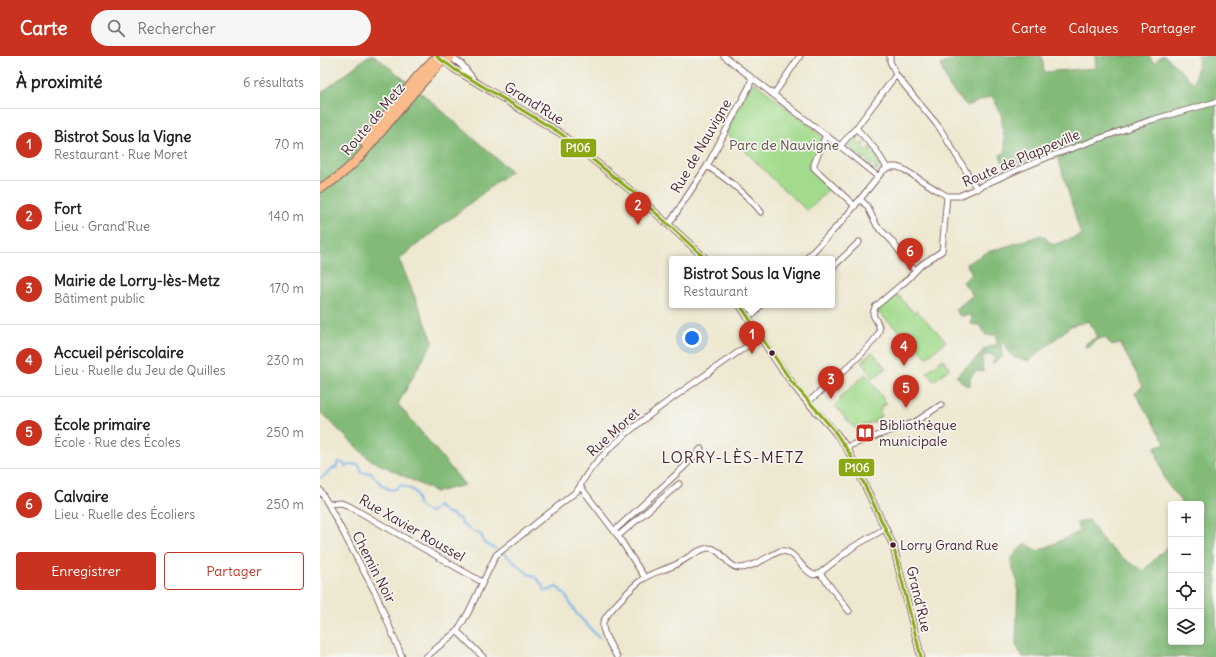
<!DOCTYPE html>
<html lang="fr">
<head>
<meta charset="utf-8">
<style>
  :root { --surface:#fff; --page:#f6f6f6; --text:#222; --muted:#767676; --line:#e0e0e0; --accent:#c8321e }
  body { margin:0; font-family:Delius,sans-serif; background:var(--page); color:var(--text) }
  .controls { position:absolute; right:12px; bottom:12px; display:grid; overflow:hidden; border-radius:4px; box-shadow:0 2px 6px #0003 }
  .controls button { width:36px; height:36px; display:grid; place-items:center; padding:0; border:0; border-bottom:1px solid var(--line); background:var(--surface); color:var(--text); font:20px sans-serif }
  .you { position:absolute; left:372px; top:282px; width:14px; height:14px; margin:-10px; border:3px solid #fff; border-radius:50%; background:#1a73e8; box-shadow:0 0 0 6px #1a73e833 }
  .badge { display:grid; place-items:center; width:26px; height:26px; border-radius:50%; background:var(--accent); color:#fff; font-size:13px; font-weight:700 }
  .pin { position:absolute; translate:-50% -33px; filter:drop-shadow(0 1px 2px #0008) }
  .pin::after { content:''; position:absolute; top:21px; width:14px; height:12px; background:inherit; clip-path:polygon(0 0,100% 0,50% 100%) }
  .popup { position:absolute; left:349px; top:200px; width:166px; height:52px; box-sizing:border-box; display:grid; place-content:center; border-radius:4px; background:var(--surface); filter:drop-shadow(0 1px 3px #0005); font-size:13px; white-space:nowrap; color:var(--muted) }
  .popup b { font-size:15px; color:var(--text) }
  .popup::after { content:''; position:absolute; left:50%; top:100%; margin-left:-8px; border:8px solid transparent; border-top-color:var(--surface) }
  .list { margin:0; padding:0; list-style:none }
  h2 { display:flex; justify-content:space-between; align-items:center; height:52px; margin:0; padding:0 16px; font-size:17px }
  h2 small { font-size:13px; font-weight:400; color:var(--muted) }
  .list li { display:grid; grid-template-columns:26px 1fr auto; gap:12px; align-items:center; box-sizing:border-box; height:72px; padding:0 16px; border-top:1px solid var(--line) }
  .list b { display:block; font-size:15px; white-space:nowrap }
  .list p { margin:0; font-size:13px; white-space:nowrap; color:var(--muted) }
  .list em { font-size:13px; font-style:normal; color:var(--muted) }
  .actions { display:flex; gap:8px; padding:12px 16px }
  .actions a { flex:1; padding:9px 0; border:1px solid var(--accent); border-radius:4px; text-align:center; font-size:14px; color:var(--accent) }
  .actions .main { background:var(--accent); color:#fff }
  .icon { flex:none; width:22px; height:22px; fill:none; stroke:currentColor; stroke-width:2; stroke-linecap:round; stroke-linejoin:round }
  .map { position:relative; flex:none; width:896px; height:601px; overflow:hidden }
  header { display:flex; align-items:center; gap:24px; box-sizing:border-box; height:56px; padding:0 20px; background:var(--accent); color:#fff }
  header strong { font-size:19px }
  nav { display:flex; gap:22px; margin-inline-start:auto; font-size:14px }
  .search { width:280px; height:36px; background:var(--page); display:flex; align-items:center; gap:10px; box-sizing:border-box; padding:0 14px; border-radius:22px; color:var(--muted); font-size:15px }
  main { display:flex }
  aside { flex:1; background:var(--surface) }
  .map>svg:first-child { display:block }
  .green { fill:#a3db8c; stroke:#767d5c }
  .forest { fill:#82bb78; stroke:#666d52 }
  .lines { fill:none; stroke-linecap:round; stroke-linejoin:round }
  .stream { stroke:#77b1e8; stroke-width:2 }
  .minor-casing { stroke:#836565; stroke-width:7 }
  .tertiary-casing { stroke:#836565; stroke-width:8 }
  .primary-casing { stroke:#836565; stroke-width:10 }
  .minor { stroke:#fff; stroke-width:5 }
  .tertiary { stroke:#fff; stroke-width:6 }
  .primary { stroke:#fabb8b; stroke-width:8 }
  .bus-1-casing { stroke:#f6f6f2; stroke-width:6 }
  .bus-1 { stroke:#8ba712; stroke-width:3 }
  .bus-dot { fill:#4a1f2b; stroke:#f6f6f2; stroke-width:1.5 }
  .labels { text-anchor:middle; stroke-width:3.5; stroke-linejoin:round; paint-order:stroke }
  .bus-label { font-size:13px; fill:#4a1f2b; stroke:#f6f6f2; text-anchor:start }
  .street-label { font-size:14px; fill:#4a1f2b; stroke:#f6f6f2 }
  .park-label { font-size:14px; fill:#604e43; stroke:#f6f6f2 }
  .poi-label { font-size:14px; fill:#4a1f2b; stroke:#f6f6f2; text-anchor:start }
  .quarter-label { font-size:16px; letter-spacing:1px; fill:#4a1f2b; stroke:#f6f6f2 }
  .line-badge { stroke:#f6f6f2; stroke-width:1.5 }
  .badge-label { font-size:11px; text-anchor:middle; font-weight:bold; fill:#fff }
</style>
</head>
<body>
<header>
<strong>Carte</strong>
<div class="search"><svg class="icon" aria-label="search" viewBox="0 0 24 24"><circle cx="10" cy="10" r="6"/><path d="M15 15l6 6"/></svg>Rechercher</div>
<nav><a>Carte</a><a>Calques</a><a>Partager</a></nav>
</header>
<main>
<aside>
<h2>À proximité<small>6 résultats</small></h2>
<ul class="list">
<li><span class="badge">1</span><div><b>Bistrot Sous la Vigne</b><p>Restaurant · Rue Moret</p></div><em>70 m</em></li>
<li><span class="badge">2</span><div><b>Fort</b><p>Lieu · Grand'Rue</p></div><em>140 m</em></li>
<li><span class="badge">3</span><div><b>Mairie de Lorry-lès-Metz</b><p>Bâtiment public</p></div><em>170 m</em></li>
<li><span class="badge">4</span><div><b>Accueil périscolaire</b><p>Lieu · Ruelle du Jeu de Quilles</p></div><em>230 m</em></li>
<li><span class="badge">5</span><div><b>École primaire</b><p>École · Rue des Écoles</p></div><em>250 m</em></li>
<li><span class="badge">6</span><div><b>Calvaire</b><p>Lieu · Ruelle des Écoliers</p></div><em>250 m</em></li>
</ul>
<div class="actions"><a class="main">Enregistrer</a><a>Partager</a></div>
</aside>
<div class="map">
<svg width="896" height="601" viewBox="0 0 896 601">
  <rect width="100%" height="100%" fill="#f6f6f2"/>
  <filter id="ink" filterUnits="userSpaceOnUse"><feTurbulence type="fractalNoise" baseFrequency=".025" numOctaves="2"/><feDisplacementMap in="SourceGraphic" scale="8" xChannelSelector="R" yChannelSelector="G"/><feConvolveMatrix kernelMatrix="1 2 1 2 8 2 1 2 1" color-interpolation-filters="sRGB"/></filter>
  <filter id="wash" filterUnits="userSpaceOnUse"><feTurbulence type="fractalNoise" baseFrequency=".012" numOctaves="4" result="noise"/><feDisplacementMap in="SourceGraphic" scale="16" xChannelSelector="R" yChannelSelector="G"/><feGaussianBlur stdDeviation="0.9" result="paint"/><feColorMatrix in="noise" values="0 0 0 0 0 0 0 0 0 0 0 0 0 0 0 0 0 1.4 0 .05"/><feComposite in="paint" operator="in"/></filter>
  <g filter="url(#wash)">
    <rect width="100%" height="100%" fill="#eee8d0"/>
    <path class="green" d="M432,27H435L495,73C498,76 502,80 502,84C502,91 492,105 488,111L512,130L488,155L460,130L406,76Z
      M533,82L539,83L537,87L540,89L543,86L546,88L543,92L547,94L549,91L552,93L550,97L553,99L556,96L559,101L555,104L558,107L561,105L562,108L558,114L553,113L556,110L552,107L550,110L546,108L549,104L546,102L543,105L540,103L542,100L539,97L537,100L534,98L536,94L533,92L530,95L527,92V88L529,84Z
      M577,238L594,257L597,255L626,285L607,301L558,256V254Z
      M552,296L566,312L553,323L542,305Z
      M623,303L630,312L614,325L607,316Z
      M546,318L567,348L560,351L562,353L559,355L562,360L558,361L559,364L535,373L515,350L521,343L519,342Z"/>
    <path class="forest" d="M48,0H55L105,40L191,115L79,203L113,285L78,348L145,429L116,436L49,403L0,356V38Z
      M641,0H722L724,16L776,12L775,0H829L834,7L841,0H845L874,27L879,3L876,0H896V601H703L696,589L698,527L690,504L705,487L718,495L759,476L757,467L769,464C773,470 777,477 782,483C793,496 808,506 823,515L851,487V586H881V448H863L845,425L835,391L845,387L815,337L823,330L800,287L792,290L785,281L773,285L770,291H765L766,287L778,281L769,265L751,270L709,305L694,302L683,287L681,288L682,301L672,308L675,300L669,298L662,302L663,316L657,315L650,322V330L645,329L636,320L660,299L664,293L677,288V279H666L659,269L651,268L652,259L640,260L635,254L653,239L643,226L652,217L646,208L668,196L722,179L733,189L761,179L737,98L720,101L686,114L680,99L686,96L681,58L672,40L647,50L630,32L620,9Z"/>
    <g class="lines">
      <path class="stream" d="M0,422C5,421 5,419 9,415C10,414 14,412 17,411V406L23,407L26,411L32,408L39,409L42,417H51C57,424 71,442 80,429C93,434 97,433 98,449L109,456H111L118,450L127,458H133L135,461L139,463L143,469L155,477L158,476L162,480L164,487L176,493
        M182,496L208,518C215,519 223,528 225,535H227L237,531L246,540L256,557L279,582"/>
    </g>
  </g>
  <g filter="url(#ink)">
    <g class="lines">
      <defs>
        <path id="minor" d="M404,0L504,78L520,90L557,120
          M570,0V5L576,19L619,71L657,133
          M454,38L480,0
          M536,72L556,94L567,112
          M506,79L494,108V112L535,150
          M520,90L536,72L576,19
          M387,110C407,123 427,138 441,156
          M540,143L547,150L557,170L572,185L590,210L596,214
          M349,168L387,110L429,31L432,22
          M486,203L524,163L562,116L567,112L572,111H577L583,113L620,136L627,140H639L697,114L728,101L831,64L896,46
          M512,212L539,186
          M427,261L435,256L441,249
          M488,346C501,335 557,288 559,275C561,268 555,265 553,258L555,251L588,223L601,209L622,195L627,140
          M526,391L534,388L595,366L621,349
          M0,434L8,448L56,538L82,601
          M8,448L21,447L29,450L162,526
          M294,475L363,412L381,393
          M298,480L359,428
          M500,517L529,555
          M325,522L298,480L263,434L260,430C272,405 297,386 318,368C357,337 399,310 440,281
          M137,575L163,601
          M106,601L137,575L148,557L176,499L257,435L260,430
          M297,601C293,593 281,576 283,567C285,558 315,528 324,522C333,516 345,514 355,509C366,504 375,494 388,492C401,491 407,512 420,512C432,512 449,500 460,495C476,493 481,515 494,519L500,517L533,491L566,472"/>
        <path id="tertiary" d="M131,1L141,8L152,22
          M126,6L134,13L240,77L315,138L386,203
          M420,249C439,279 457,308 479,336C496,357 517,374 530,398L573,489L601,601"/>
        <path id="primary" d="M118,2C122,8 129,6 131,0
          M44,87L97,21L113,4L118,2
          M0,132C32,117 56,81 79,54C92,37 107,22 122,5"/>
      </defs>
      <use href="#minor" class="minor-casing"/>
      <use href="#tertiary" class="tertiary-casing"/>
      <use href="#primary" class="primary-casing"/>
      <use href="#minor" class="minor"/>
      <use href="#tertiary" class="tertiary"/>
      <use href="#primary" class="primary"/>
      <defs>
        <path id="bus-1" d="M117,0C121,5 129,8 134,13L240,77L315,138L386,203
          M420,249L471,325L513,373L530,398L573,489L601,601"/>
      </defs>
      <use href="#bus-1" class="bus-1-casing"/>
      <use href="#bus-1" class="bus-1"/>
    </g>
  </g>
  <defs>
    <symbol id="library-square" viewBox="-11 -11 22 22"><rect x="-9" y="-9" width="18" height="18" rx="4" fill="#c8321e" stroke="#f6f6f2"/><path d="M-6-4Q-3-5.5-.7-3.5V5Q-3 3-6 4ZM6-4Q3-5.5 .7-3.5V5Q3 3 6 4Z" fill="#fff"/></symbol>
  </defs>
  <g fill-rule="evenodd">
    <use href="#library-square" x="534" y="366" width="22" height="22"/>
  </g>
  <g class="bus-dot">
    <circle cx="452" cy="297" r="3.5"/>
    <circle cx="573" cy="489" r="3.5"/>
  </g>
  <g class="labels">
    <g class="bus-label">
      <text x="580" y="494">Lorry Grand Rue</text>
    </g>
    <g class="street-label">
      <text transform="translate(214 47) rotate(32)" y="5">Grand'Rue</text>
      <text transform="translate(53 63) rotate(-50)" y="5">Route de Metz</text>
      <text transform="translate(381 90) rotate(-60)" y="5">Rue de Nauvigne</text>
      <text transform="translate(701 102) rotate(-23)" y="5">Route de Plappeville</text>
      <text transform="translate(293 376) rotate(-42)" y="5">Rue Moret</text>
      <text transform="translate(92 472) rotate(30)" y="5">Rue Xavier Roussel</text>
      <text transform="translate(54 511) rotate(63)" y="5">Chemin Noir</text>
      <text transform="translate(599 543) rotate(77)" y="5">Grand'Rue</text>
    </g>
    <g class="park-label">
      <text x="464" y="94">Parc de Nauvigne</text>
    </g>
    <g class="poi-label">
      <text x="559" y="374">Bibliothèque<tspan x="559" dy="16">municipale</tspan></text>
    </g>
    <g class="quarter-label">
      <text x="413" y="407">LORRY-LÈS-METZ</text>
    </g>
  </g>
  <g class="line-badge">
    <rect x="240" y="82" width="37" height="20" rx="4" fill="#8ba712"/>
    <rect x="518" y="402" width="37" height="19" rx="4" fill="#8ba712"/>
  </g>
  <g class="badge-label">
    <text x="258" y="96">P106</text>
    <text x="537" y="416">P106</text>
  </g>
</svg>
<div class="controls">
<button>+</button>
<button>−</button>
<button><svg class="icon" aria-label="locate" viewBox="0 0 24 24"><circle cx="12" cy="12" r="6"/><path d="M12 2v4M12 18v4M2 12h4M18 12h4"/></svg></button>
<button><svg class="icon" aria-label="layers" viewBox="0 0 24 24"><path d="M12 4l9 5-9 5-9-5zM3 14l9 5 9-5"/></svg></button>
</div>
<div class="you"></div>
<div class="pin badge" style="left:432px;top:298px">1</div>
<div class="popup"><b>Bistrot Sous la Vigne</b>Restaurant</div>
<div class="pin badge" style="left:318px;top:169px">2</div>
<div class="pin badge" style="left:511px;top:343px">3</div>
<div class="pin badge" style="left:584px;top:310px">4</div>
<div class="pin badge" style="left:586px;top:352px">5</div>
<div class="pin badge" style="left:590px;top:215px">6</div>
</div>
</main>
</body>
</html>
